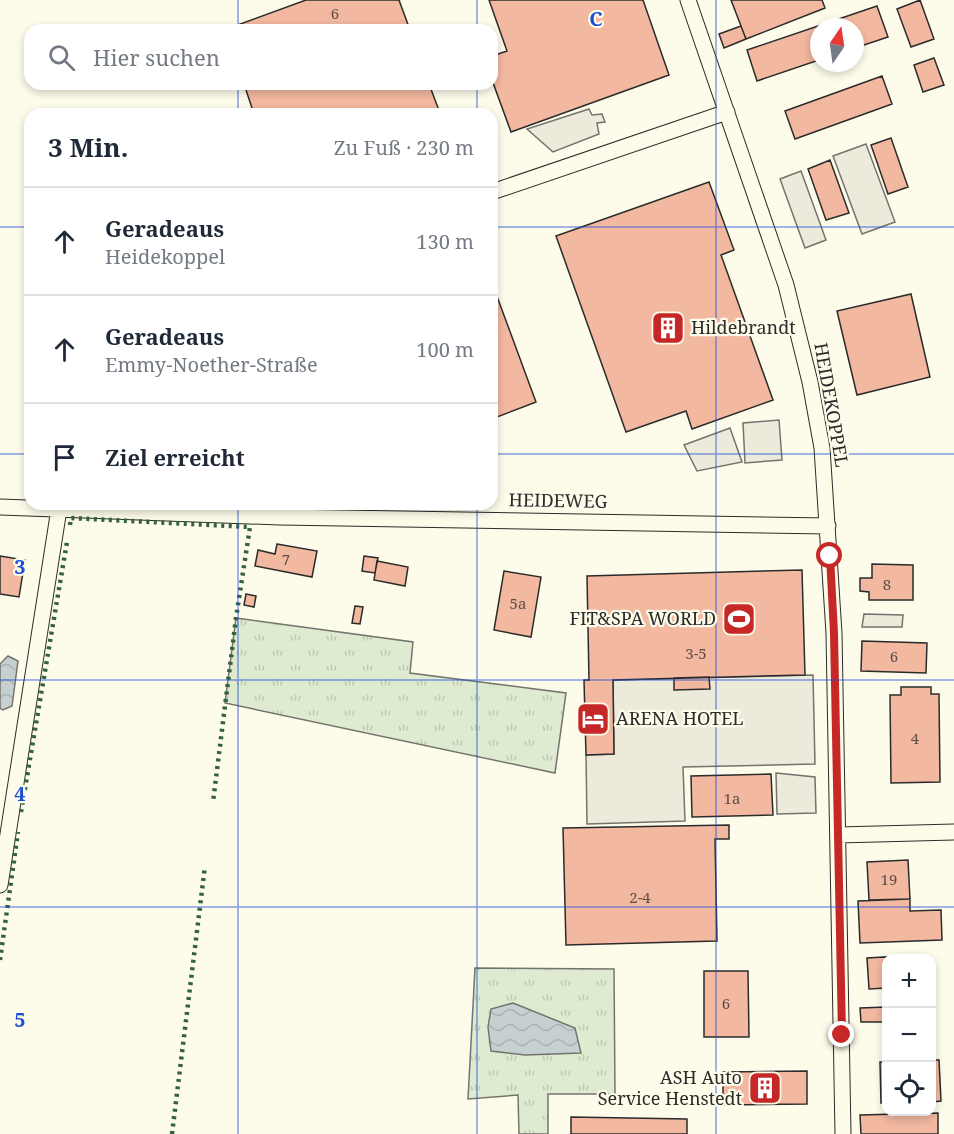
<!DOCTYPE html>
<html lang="de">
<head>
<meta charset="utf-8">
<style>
  :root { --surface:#fff; --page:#f2f2f3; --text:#1f2937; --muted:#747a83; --line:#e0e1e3 }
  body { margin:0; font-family:"Noto Serif",serif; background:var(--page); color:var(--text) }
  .controls { position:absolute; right:18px; bottom:18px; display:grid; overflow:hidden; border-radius:12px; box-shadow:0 3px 9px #0003 }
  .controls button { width:54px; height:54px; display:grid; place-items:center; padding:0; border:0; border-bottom:2px solid var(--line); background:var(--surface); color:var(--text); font:30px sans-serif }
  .compass { position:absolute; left:810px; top:18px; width:54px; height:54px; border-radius:50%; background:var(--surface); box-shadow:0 3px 9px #0003; rotate:13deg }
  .stop { position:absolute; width:18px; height:18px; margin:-14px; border:4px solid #c62828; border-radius:50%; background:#fff }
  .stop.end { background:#c62828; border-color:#fff; box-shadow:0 2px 6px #0008 }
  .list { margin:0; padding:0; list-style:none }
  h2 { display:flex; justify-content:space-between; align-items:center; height:78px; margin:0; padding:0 24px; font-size:26px }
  h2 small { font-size:20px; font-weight:400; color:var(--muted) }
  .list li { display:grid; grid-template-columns:39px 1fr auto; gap:18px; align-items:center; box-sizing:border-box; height:108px; padding:0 24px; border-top:2px solid var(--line) }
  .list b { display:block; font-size:22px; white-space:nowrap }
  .list p { margin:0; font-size:20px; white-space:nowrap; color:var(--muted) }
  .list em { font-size:20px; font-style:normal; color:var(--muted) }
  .icon { flex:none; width:33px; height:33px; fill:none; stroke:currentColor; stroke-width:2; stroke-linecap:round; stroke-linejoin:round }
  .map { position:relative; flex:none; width:954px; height:1134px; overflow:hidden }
  .search { position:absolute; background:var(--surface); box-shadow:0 3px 9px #0003; left:24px; top:24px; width:474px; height:66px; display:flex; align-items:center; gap:15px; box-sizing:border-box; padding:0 21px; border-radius:18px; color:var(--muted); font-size:22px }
  .panel { position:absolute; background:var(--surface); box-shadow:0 3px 9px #0003; left:24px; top:108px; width:474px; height:402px; border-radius:18px }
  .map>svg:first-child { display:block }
  .grass { fill:url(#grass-tufts); stroke:#74746e; stroke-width:1.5 }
  .parking { fill:#eceadb; stroke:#74746e; stroke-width:1.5 }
  .water { fill:url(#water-waves); stroke:#74746e; stroke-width:1.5 }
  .building { fill:#f2b8a0; stroke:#2b2b2b; stroke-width:1.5 }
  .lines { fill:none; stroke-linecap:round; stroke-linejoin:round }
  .minor-casing { stroke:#2b2b2b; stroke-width:17 }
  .minor { stroke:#fdfbea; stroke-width:15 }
  .hedge { stroke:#34623c; stroke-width:4.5; stroke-dasharray:3 4.5; stroke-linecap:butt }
  .route { stroke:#c62828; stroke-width:8 }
  .grid { fill:none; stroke:#1d4ed8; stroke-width:1.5; stroke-opacity:0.55 }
  .labels { text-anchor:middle; stroke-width:4.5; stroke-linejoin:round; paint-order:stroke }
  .number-label { font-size:15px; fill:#5d4e48 }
  .poi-label { font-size:18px; fill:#2b2b2b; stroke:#fdfbea; text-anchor:start }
  .street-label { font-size:18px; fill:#2b2b2b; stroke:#fdfbea }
  .grid-label { font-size:20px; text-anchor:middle; font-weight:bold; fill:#1d4ed8; stroke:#fdfbea; stroke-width:4.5; stroke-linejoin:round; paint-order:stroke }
</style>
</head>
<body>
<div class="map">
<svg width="954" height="1134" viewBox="0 0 954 1134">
  <defs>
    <pattern id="grass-tufts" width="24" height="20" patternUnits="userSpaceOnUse" patternTransform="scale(1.5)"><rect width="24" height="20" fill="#deebd1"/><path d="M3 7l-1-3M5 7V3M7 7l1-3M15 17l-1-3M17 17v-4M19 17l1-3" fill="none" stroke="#bfcab4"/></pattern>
    <pattern id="water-waves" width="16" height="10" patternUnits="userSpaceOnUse" patternTransform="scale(1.5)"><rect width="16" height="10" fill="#c7d0d0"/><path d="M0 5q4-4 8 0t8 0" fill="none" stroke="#abb3b3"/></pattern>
  </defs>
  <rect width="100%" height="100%" fill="#fdfbea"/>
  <path class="grass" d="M236,618L413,642L410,673L566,693L555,773L225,703Z
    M475,968L614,969L615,1094H548V1134H519L518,1095L468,1099Z"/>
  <path class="parking" d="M589,109L592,115L602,114L605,122L597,123L599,134L553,152L527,129Z
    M866,144L895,222L862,234L833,156Z
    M801,171L826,240L805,248L780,179Z
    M779,420L782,460L745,463L743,423Z
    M730,428L742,462L697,471L684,445Z
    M864,614L903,615L902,627H862Z
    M813,675L815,764L683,767L685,821L587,824L586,755L614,754L613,680Z
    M776,773L815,777L816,813L777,814Z"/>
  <path class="water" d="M8,656L18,661L12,706L3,710L0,708V664Z
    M513,1003L575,1028L581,1053L525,1055L491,1051L488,1027L491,1009Z"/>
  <path class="building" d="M306,0H399L410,30H224Z
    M489,0H643L669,75L511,132L492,80V56L507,51Z
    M731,0H822L825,8L746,39Z
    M920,0L934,39L911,47L897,9Z
    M877,6L888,37L855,48V27H819V60L757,81L747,50Z
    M741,26L746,39L724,48L719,34Z
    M934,58L944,85L923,92L914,65Z
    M882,76L892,104L795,139L785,111Z
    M244,84H429L440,113L254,114Z
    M891,138L908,187L888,194L871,145Z
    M830,160L849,213L826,220L808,169Z
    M709,182L734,250L721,255L773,400L692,429L686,411L626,432L556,236Z
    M495,291L536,402L492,419V292Z
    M911,294L930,377L857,395L837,311Z
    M277,544L317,551L312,577L255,566L258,550L275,554Z
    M0,556L25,560L19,597L0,594Z
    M364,556L378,558L375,573L362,571Z
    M377,561L408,567L405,586L374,580Z
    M872,564L913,565V600H869V592L860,591V578H872Z
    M802,570L805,675L613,680L614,754L586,755L584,680H589L587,576Z
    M504,571L541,577L531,637L494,630Z
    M246,594L256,596L254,607L244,605Z
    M355,606L363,607L360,624L352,623Z
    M862,641L927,643L926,673L861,671Z
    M709,677L710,689L674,690V678Z
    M901,687H931V694H939L940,782L891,783L890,695H901Z
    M771,774L773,815L692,817L691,776Z
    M729,825V839H715L717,941L566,945L563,828Z
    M908,860L910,899L869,900L867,862Z
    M910,899V911L941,910L942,940L860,943L858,901Z
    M918,955V958H886V988L869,989L867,958Z
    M704,971H748L749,1037H704Z
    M886,1007V1022H861L860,1008Z
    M932,1060H939L941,1101L932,1102Z
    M880,1062H886V1103H881Z
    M807,1071V1104L723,1105V1072Z
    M938,1113V1134H861L860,1115Z
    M571,1117L687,1119V1134H571Z"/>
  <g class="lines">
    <defs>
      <path id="minor" d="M688,0L786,285L810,382L822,448L834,633L843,1134
        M492,192L727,112
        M0,507L280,517L828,526
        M838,835L954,832
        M0,885L59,509"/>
    </defs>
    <use href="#minor" class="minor-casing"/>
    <use href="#minor" class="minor"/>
    <path class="hedge" d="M70,525L71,518L250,527L236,618L213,802
      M21,812L67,542
      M0,960L18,832
      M172,1134L205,866"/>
  </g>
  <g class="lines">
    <path class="route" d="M830,556L834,633L842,1035"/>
  </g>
  <path class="grid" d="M238,0V30M477,0V30M716,0V1134M238,84V114M477,84V114M0,227H30M492,227H954M0,454H30M492,454H954M238,504V1134M477,504V1134M0,680H954M0,907H954"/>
  <defs>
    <symbol id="building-square" viewBox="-11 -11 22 22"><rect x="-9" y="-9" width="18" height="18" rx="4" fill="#c62828" stroke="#fdfbea"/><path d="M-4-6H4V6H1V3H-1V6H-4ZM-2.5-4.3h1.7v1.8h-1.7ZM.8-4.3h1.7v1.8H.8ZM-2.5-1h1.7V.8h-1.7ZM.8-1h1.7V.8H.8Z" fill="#fff"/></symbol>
    <symbol id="stadium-square" viewBox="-11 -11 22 22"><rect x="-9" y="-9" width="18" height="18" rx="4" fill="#c62828" stroke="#fdfbea"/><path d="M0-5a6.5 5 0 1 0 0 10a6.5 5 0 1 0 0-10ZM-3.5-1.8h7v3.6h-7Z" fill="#fff"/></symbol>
    <symbol id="hotel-square" viewBox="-11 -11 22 22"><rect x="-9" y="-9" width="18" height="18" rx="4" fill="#c62828" stroke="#fdfbea"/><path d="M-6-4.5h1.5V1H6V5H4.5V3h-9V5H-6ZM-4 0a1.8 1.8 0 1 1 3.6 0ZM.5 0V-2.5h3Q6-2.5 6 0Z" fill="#fff"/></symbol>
  </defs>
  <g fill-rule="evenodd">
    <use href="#building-square" x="649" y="309" width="38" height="38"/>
    <use href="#stadium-square" x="720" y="600" width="38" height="38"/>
    <use href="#hotel-square" x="574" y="700" width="38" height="38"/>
    <use href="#building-square" x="746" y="1069" width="38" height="38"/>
  </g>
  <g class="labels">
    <g class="number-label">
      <text x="335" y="19">6</text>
      <text x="286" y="565">7</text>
      <text x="887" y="590">8</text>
      <text x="518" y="609">5a</text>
      <text x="696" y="659">3-5</text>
      <text x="894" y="662">6</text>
      <text x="915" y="744">4</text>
      <text x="732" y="804">1a</text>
      <text x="889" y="885">19</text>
      <text x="640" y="903">2-4</text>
      <text x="726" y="1009">6</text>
    </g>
    <g class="poi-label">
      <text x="691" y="334">Hildebrandt</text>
      <text x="716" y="625" text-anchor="end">FIT&amp;SPA WORLD</text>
      <text x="616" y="725">ARENA HOTEL</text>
      <text x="742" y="1084" text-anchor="end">ASH Auto<tspan x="742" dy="21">Service Henstedt</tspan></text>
    </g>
    <g class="street-label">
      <text transform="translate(831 405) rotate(80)" y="6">HEIDEKOPPEL</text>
      <text transform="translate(558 501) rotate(1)" y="6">HEIDEWEG</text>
    </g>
  </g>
  <g class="grid-label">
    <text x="596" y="26">C</text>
    <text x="20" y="574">3</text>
    <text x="20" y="801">4</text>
    <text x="20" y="1027">5</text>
  </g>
</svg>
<div class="controls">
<button>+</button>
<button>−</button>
<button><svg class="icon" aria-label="locate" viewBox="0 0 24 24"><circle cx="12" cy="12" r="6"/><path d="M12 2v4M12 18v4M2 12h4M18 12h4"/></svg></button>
</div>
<svg class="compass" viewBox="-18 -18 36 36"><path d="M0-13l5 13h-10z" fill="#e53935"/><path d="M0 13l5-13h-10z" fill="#747a83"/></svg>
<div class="stop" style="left:830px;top:556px"></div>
<div class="stop end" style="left:842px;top:1035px"></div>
<div class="search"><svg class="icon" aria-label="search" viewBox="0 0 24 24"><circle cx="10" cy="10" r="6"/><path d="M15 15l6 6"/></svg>Hier suchen</div>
<section class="panel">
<h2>3 Min.<small>Zu Fuß · 230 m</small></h2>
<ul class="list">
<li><svg class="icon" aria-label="ahead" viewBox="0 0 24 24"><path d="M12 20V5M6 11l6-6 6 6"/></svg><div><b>Geradeaus</b><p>Heidekoppel</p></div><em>130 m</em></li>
<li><svg class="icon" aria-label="ahead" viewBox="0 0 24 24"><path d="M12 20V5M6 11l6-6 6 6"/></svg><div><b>Geradeaus</b><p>Emmy-Noether-Straße</p></div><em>100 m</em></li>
<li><svg class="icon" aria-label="arrive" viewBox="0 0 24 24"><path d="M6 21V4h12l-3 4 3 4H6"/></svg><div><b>Ziel erreicht</b></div></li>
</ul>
</section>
</div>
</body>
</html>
